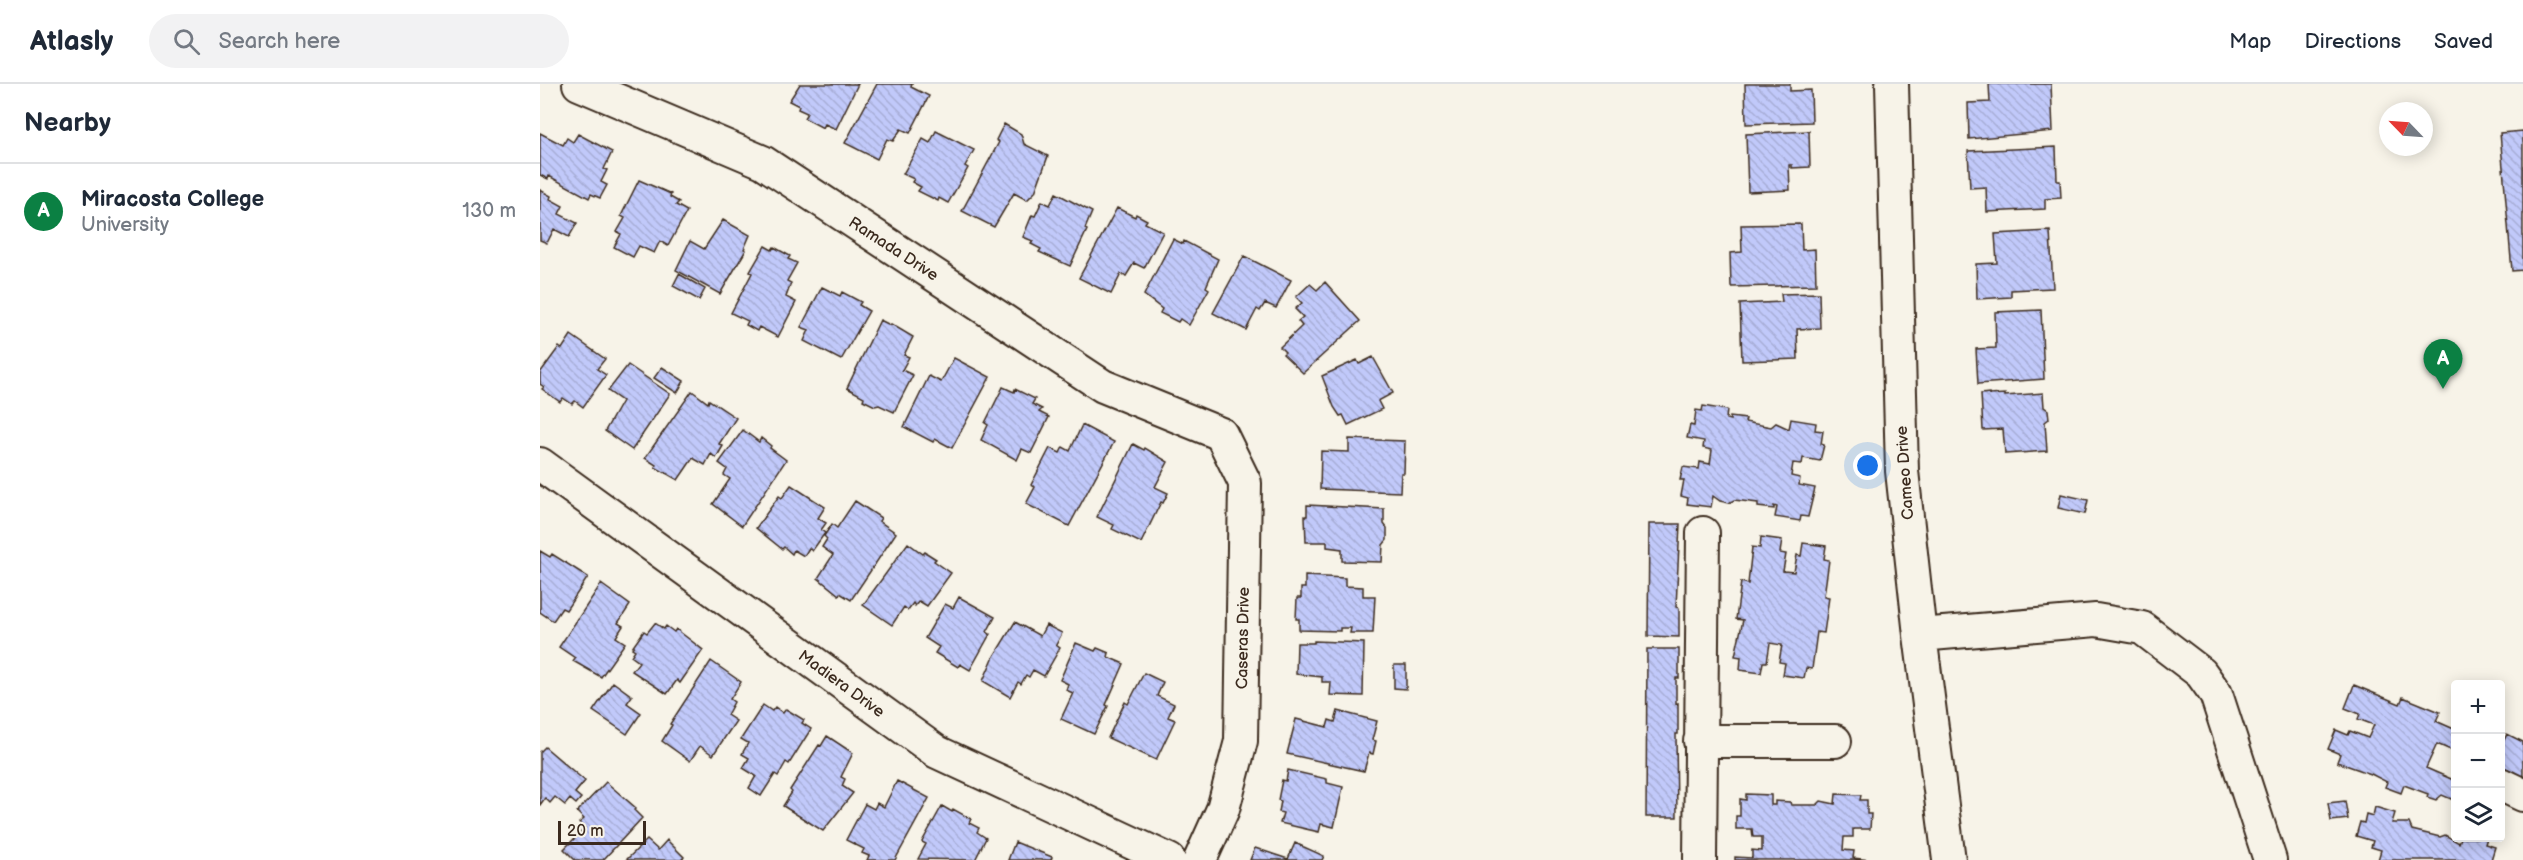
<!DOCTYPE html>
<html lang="en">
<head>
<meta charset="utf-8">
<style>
  :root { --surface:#fff; --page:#f2f2f3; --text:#1f2937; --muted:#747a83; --line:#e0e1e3; --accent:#0b8043 }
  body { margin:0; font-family:"Balsamiq Sans",sans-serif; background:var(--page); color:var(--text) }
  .controls { position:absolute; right:18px; bottom:18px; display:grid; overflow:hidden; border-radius:6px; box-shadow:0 3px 15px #0003 }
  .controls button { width:54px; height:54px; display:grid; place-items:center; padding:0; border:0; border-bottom:2px solid var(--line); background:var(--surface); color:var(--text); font:30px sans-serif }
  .compass { position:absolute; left:1839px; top:18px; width:54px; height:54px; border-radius:50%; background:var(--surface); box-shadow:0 3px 15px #0003; rotate:295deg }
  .scale { position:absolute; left:18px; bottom:15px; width:88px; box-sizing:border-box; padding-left:6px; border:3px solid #3b2a1e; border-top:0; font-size:16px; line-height:21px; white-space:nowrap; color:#3b2a1e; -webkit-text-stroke:4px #f7f3e8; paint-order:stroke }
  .you { position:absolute; left:1328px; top:382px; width:21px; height:21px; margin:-15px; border:4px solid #fff; border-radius:50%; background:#1a73e8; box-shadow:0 0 0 9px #1a73e833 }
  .badge { display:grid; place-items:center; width:39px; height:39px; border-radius:50%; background:var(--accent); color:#fff; font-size:20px; font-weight:700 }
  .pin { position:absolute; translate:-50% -50px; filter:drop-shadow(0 2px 3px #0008) }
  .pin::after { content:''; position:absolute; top:32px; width:21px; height:18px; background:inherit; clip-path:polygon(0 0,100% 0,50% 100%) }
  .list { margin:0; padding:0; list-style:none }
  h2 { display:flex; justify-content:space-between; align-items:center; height:78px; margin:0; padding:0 24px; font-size:26px }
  h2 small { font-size:20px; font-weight:400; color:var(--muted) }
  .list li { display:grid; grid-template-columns:39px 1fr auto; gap:18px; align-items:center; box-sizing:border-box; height:96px; padding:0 24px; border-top:2px solid var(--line) }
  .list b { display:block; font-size:22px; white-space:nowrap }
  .list p { margin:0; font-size:20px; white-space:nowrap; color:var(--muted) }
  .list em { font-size:20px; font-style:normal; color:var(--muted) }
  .icon { flex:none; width:33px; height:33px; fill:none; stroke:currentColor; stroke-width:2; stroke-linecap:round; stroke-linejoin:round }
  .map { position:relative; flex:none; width:1983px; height:776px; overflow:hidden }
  header { display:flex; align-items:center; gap:36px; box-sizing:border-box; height:84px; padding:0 30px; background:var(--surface); border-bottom:2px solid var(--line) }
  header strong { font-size:28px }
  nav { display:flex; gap:33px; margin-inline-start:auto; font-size:21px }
  .search { width:420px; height:54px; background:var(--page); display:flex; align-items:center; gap:15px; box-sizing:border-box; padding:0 21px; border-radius:33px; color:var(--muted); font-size:22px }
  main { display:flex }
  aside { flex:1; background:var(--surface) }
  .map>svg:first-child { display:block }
  .building { fill:url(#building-back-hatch); stroke:#3b2a1e; stroke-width:1.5 }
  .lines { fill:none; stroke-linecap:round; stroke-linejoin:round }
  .minor-casing { stroke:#3b2a1e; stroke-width:36 }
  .minor { stroke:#f7f3e8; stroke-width:32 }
  .labels { text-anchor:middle; stroke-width:6; stroke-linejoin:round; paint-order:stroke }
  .street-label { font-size:16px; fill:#3b2a1e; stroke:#f7f3e8 }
</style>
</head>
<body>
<header>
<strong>Atlasly</strong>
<div class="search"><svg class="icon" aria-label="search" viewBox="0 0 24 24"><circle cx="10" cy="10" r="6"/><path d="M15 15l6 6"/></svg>Search here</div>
<nav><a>Map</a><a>Directions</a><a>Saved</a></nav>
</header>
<main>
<aside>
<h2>Nearby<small></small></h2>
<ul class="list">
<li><span class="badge">A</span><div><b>Miracosta College</b><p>University</p></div><em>130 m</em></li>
</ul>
</aside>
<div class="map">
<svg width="1983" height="776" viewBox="0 0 1983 776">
  <defs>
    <pattern id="building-back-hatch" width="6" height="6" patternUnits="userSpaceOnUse" patternTransform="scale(1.5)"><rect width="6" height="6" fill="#c1c9fa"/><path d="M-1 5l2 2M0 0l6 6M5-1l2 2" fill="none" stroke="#a7add6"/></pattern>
  </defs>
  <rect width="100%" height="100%" fill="#f7f3e8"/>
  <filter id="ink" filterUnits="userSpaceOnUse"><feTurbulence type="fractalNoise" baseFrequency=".0167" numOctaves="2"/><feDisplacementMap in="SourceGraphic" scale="12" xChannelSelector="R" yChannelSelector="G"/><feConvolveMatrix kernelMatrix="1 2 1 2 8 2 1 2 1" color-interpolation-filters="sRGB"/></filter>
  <g filter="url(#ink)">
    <path class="building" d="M260,0H318L296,45L285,40L283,44L264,34L267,29L258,25L259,22L249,17Z
      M337,0H372L371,3L389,12L370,49L361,45L353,57L347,55L337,75L305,59Z
      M1205,0H1250V7L1271,6L1272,38L1206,40Z
      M1449,0H1511L1513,47L1429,55L1428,19L1450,18Z
      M464,40L481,50L484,60L508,72L495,108L487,116L474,109L454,143L422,127L459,58L456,56Z
      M396,47L434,66L425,82L428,84L408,119L399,114L398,117L378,107L381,103L372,98L374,95L363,90L383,55L390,59Z
      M1269,47L1270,83L1252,84V81H1249L1250,106L1208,108L1206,50Z
      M1983,47V186L1972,187L1960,49Z
      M0,49L23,61L27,54L33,58L38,50L72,68L64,85L67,86L61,98L67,101L60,114L51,110L49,114L9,92L8,95L0,91Z
      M1516,63L1517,97H1520L1521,114L1505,115V125L1447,128L1446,103L1430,104L1428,67Z
      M99,96L131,110L130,113L139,118L136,121L147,127L128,162L120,157L114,169L99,162L93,173L74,163L81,150L77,148L85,134L81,132Z
      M0,106L11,112L10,115L23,122L19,130L37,139L29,153L14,145L7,159L0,156Z
      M516,109L552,128L545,145L547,146L530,182L499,168L501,165L491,160L493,157L483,153L492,131L495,132L502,117L510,121Z
      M577,124L595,133L596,130L607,136L605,139L623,148L604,184L594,179L586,192L581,190L571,210L539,194Z
      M183,136L210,151L204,165L206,166L180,210L136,186L150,157L164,165Z
      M1261,140L1262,166L1275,165L1276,201L1191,203L1190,169L1202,168L1201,141Z
      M1510,147L1513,204L1471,206V213L1437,215L1436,180L1457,179L1455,150Z
      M633,155L643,160L644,157L678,175L666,203L669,205L649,241L640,235L638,238L620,229L622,225L604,211Z
      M225,162L232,166L234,163L250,172L248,175L257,179L247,197L251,199L246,213L256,218L238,253L219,243L217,247L206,241L208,237L191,229L212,189L210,188Z
      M704,172L751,196L736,224L725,219L720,227L717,225L706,246L673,229Z
      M139,190L165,205L159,216L133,202Z
      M785,198L820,237L763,289L743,270L745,268L740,263L762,242L758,237L763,233L755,225L762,219L756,213L770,200L777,206Z
      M282,203L300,212L302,208L321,218L319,221L329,227L301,276L264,257L269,246L261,243Z
      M1279,209L1280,244L1257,245L1258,275L1202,277L1200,220L1242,218L1241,210Z
      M1501,226L1504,295L1438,300L1436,265L1456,264L1455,228Z
      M340,236L350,241L351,240L373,253L364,271L369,273L362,286L373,291L354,328L339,321L335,322L323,316L324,313L307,304Z
      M31,251L65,275L57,285L66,291L43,323L35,317L32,320L23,314L20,318L2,305L4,303L0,300V289L19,263L22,265Z
      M833,273L853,309L838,317L842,325L808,341L803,331L800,332L794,323L782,292L817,276L819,280Z
      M414,274L450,293L412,364L395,355L393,358L364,343L389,292L401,298Z
      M88,281L130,310L92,366L65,347L82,317L68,307Z
      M122,283L144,297L137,309L114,294Z
      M463,303L474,308L475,305L495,315L492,320L502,325L499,328L509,333L491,369L482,365L477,376L441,356L448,341L445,339Z
      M152,307L168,319L169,316L196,334L179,360L183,362L176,374L171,370L165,381L153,374L138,396L115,383L116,381L105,374Z
      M1449,309V311L1465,310V312L1503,309L1504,323L1508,326L1509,335L1505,338L1507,367L1465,370L1463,345L1443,346L1441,310Z
      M1163,322L1187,326L1186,335L1190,336V333L1206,335L1205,338L1231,343L1236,339L1249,345L1251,335L1276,339L1275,346L1283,347L1281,360L1284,361L1280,377L1263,374L1262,380L1253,379L1251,392L1260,394L1259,401L1275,404L1268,433L1261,432L1260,437L1235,433L1237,423L1234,422V425L1218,423V419L1194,416L1189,419L1180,417L1173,412L1171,423L1147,420L1148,414L1141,412L1144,396H1140L1143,383L1159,385L1160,378L1170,380L1172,366L1163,364L1164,357L1147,354L1150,341L1154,342L1156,326L1162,327Z
      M542,341L574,358L529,442L486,420L495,403L491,401L510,364L520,369L523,363L530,367Z
      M203,346L219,358L221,354L231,362L230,364L246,376L202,442L173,420L190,395L184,391L187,385L179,379Z
      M809,355L865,357L864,389H861L860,408L780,405L781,367L809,368Z
      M593,360L604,366L605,364L628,378L615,403L628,409L623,419L621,418L601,459L572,445L574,441L557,433Z
      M251,401L285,423L278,434L286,439L281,446L285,449L272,467L269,464L264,472L254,466L252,470L244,463L242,465L216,444L239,412L242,414Z
      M1521,410L1548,416L1545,430L1518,424Z
      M315,417L341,434L339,437L356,449L311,516L300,509L299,511L278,494L293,471L282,463L287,455L284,452L292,440L297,444Z
      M767,421L844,425V440L847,444V456L843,461L842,478L802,477V465L787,463V458H766L765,432H767Z
      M1109,440H1140L1136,523L1139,524V553L1108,552Z
      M1221,453L1242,456L1240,469L1246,470L1243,487L1254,488L1257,471L1261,472L1263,459L1286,462L1284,475L1289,476L1284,512L1289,513L1284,549L1277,548L1272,585L1266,584L1264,594L1243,591L1245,579L1239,578L1242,561L1230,559L1227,578H1223L1221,589L1200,586L1201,573L1195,572L1203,536L1196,535L1201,498L1208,500L1212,463L1220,464Z
      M368,459L383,470L385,468L396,475L394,477L411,489L387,522L379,517L375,522L373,519L368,526L364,523L352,541L323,521Z
      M0,467L10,473L12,470L48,493L26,526L22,524L13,537L0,528Z
      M765,492L805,494V502L823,503V512H835L833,549H810L811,544H800V547L759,546V535H756L757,514H761V504H765Z
      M61,500L90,521L78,539L83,542L76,553L85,559L61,593L33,577L35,574L19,563Z
      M419,513L455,533L447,548L450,550L430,586L420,580L418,583L395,569L399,563L385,554L405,520L413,524Z
      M475,538L500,552L506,541L522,549L516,561L520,564L504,592L493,586L489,593L486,591L481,600L478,598L470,613L443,597L454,572Z
      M115,539L124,545L126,542L134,548L136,545L163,566L140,599L137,596L127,610L92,587L99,578L91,572L95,566L92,564L104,547L107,549Z
      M774,557L824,559L823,612L790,611L791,598H782V593L756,590L757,559H774Z
      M536,559L555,567L557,564L569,569L568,573L584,580L566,621L568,622L554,650L521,635L533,609L526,606L528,600L520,596Z
      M1107,565H1139V594H1136V620L1138,619V650H1136L1137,733H1106Z
      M171,577L201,598L190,615L194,618L187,631L196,637L173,671L160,662L150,677L122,657L132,641L130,640Z
      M854,581H866V605L854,604Z
      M604,589L623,598L617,612L634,620L628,633L635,636L616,676L568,654L585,618L588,620Z
      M73,598L92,612L87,619L101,629L87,650L53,627Z
      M1814,601L1860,620L1863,613L1900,628L1896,637L1914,645L1916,642V664L1913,667L1897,660L1886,684L1916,697V717L1902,711L1896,716L1887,713L1888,710L1864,701L1861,709L1845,703L1847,698L1831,690L1797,678L1800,670L1788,665L1796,646L1808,651L1810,647L1828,654L1834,641L1818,635L1820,630L1805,624Z
      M223,621L232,627L235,623L243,629L246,625L264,636L262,639L271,645L249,680L246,678L238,692L235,690L221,712L209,704L216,692L203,684L209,674L202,670L208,659L201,655Z
      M798,627L837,637L832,656L836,657L833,670L829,669L824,687L747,670L756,635L787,643L789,636L795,638Z
      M1967,650L1983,658V692L1980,694L1960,684V665Z
      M287,652L313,669L301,693L305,695L302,702L313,709L283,747L243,722L252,708L250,706L279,661L281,662Z
      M5,663L45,697L35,709L41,714L36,720L30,715L25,721L15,713L10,719L5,714L0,721V668Z
      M748,686L787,695V699L803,703L794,743L781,740L779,748L740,739L743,729L739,728L741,717L738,716L742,696L746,697Z
      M357,697L389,714L355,776H327L329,772L322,769L324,765L306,756L325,720L334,725L337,719L344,723Z
      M66,698L96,724L94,726L102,734L63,776H35L24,765L45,744L39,739L44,735L37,728Z
      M1206,710L1231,711V721H1235V717L1250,718L1251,721H1277L1281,717L1295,720L1296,710L1321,711L1320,716H1327V730H1331L1330,745H1313V753H1304L1303,766L1314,767L1313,774L1330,776H1195V773L1212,774V766L1222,767V753H1213L1212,745H1196V732H1200V715L1206,716Z
      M1805,717L1808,735L1791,737L1788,719Z
      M402,722L412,728L413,725L431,735L429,739L439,744L437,748L446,754L435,776L378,775L386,760L382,758Z
      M1835,723L1855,729L1852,739H1869L1872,746L1900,753L1905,751L1919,759L1921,754H1947L1945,760L1955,763L1951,776H1838L1841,766L1831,763L1833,757L1816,752L1820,738L1824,739L1826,730L1833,732Z
      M107,756L118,766L127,756L144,773L141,776H86Z
      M475,758L512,773L511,776H468Z
      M755,759L784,772L782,776H710L715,764L748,775Z"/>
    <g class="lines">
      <defs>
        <path id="minor" d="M39,0L223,78L563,302L681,350L705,399L701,657L683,725L660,776
          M1352,0L1362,387L1380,551L1409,776
          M0,380L397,668L629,776
          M1380,551L1556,536L1602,544L1661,589L1676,610L1730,776
          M1160,657H1295
          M1960,700L1983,711
          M1160,776L1163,449"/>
      </defs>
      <use href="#minor" class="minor-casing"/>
      <use href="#minor" class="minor"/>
    </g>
  </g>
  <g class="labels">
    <g class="street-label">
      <text transform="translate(354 164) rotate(33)" y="6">Ramada Drive</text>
      <text transform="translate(1364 389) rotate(-94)" y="6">Cameo Drive</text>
      <text transform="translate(702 554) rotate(-89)" y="6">Caseras Drive</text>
      <text transform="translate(302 599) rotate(36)" y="6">Madiera Drive</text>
    </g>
  </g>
</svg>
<div class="controls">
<button>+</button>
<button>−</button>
<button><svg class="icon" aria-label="layers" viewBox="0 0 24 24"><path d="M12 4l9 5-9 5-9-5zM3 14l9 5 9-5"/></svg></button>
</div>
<svg class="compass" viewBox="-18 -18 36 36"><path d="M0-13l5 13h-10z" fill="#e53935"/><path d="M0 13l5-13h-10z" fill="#747a83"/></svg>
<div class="scale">20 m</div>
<div class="you"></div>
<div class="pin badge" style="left:1903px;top:305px">A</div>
</div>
</main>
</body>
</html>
